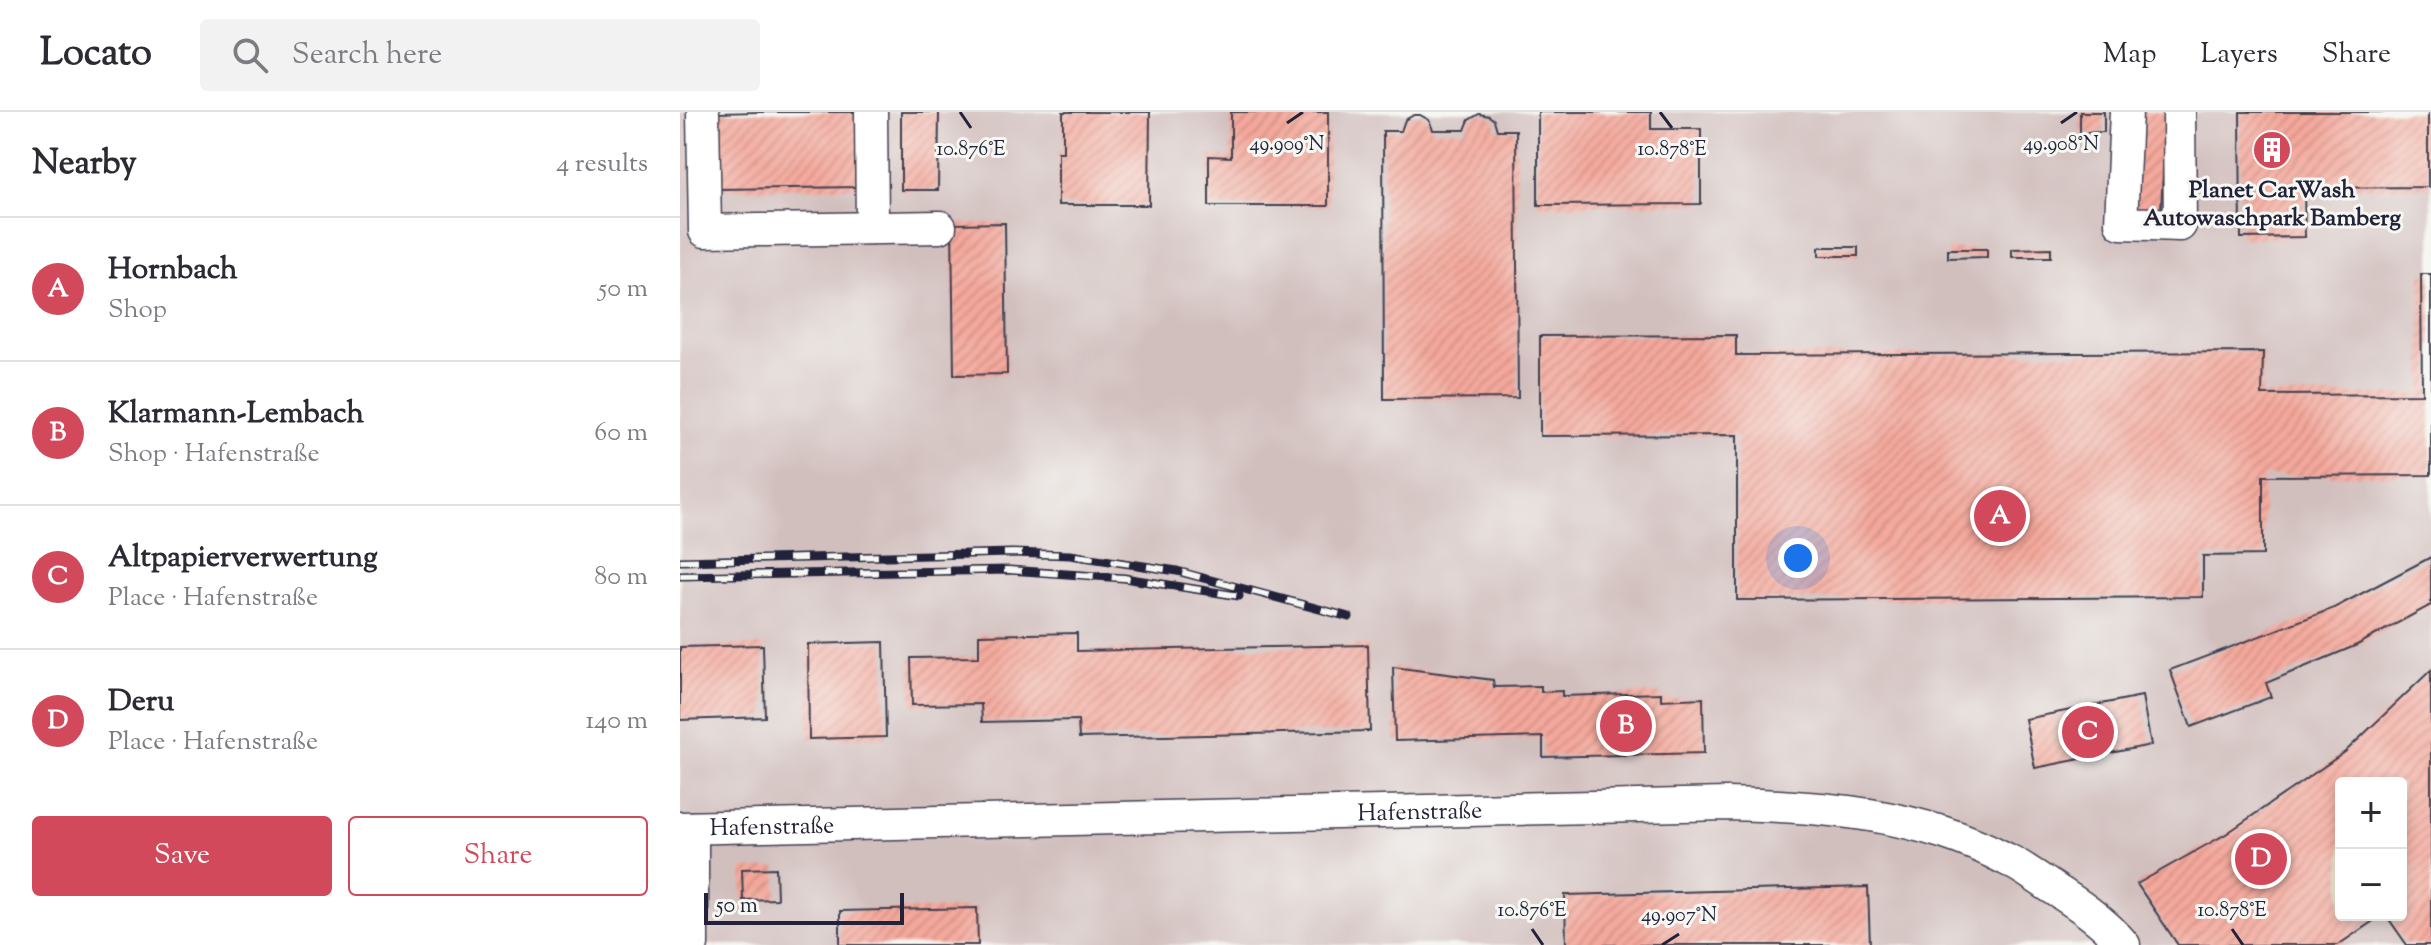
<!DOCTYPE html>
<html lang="en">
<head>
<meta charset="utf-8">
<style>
  :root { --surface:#fff; --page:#f2f2f3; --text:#2b2b33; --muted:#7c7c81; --line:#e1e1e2; --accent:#d1495b }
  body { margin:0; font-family:"Sorts Mill Goudy",serif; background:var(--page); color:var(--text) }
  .controls { position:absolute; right:24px; bottom:24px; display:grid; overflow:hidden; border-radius:8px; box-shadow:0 4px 12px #0003 }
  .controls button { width:72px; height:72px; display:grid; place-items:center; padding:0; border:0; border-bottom:2px solid var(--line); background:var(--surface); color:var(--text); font:40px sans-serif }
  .scale { position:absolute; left:24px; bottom:20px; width:200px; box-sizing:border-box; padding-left:8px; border:4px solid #22223b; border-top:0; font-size:22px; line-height:28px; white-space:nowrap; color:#22223b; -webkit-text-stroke:6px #f6f6f2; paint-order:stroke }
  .you { position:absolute; left:1118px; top:446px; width:28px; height:28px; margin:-20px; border:6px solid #fff; border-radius:50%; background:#1a73e8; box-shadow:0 0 0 12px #1a73e833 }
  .badge { display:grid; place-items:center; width:52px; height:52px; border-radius:50%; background:var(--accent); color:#fff; font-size:26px; font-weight:700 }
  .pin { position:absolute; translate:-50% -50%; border:4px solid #fff; box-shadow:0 2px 8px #0006 }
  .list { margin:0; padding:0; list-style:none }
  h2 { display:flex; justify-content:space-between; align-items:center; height:104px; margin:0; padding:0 32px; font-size:34px }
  h2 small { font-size:26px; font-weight:400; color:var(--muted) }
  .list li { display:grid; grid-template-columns:52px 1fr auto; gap:24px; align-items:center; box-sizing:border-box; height:144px; padding:0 32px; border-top:2px solid var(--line) }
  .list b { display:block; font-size:30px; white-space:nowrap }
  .list p { margin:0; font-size:26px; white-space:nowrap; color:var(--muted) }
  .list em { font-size:26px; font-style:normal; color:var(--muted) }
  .actions { display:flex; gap:16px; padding:24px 32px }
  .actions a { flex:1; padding:18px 0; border:2px solid var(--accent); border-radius:8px; text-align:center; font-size:28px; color:var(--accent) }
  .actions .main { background:var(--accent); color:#fff }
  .icon { flex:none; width:44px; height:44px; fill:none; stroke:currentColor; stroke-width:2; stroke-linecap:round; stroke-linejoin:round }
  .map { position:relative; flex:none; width:1751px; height:833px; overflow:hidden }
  header { display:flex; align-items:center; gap:48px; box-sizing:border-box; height:112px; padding:0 40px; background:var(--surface); border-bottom:2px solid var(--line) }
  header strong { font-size:38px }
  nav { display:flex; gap:44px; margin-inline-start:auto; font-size:28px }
  .search { width:560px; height:72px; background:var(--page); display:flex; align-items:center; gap:20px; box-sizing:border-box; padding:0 28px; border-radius:8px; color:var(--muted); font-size:30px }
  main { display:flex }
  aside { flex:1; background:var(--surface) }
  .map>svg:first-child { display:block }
  .industrial { fill:#d1bfbe; fill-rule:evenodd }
  .building { fill:url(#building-hatch) }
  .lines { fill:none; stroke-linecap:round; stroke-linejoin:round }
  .minor-casing { stroke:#413f50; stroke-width:35 }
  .minor { stroke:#fff; stroke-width:32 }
  .rail-casing { stroke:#22223b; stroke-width:9 }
  .rail { stroke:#f6f6f2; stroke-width:6; stroke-dasharray:18; stroke-linecap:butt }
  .ticks { fill:none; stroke:#22223b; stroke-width:3 }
  .labels { text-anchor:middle; stroke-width:6; stroke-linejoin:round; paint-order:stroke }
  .poi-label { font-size:24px; font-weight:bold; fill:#22223b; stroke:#f6f6f2 }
  .street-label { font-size:24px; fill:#22223b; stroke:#f6f6f2 }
  .ticks-label { font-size:20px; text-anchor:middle; fill:#22223b; stroke:#f6f6f2; stroke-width:6; stroke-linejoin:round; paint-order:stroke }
</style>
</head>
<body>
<header>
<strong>Locato</strong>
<div class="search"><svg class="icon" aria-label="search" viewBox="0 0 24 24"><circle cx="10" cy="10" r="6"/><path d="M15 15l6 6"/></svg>Search here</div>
<nav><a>Map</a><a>Layers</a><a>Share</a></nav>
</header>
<main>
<aside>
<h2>Nearby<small>4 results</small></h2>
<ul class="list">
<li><span class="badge">A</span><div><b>Hornbach</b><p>Shop</p></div><em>50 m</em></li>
<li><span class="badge">B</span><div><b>Klarmann-Lembach</b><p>Shop · Hafenstraße</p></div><em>60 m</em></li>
<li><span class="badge">C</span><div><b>Altpapierverwertung</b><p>Place · Hafenstraße</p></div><em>80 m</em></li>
<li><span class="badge">D</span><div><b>Deru</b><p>Place · Hafenstraße</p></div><em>140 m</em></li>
</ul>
<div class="actions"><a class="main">Save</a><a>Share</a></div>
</aside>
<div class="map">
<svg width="1751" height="833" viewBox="0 0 1751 833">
  <defs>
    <pattern id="building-hatch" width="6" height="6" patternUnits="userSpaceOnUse" patternTransform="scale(2)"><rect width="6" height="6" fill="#f4a89b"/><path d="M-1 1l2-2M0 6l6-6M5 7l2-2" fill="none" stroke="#d19086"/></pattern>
  </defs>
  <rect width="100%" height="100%" fill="#f6f6f2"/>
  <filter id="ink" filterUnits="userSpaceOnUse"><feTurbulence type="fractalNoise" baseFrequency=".0125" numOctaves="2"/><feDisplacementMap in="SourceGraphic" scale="16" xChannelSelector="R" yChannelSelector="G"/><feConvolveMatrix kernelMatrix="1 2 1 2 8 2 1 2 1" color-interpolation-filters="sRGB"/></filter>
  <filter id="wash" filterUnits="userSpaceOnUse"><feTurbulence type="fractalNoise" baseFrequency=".006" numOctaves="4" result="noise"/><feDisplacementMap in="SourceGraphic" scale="32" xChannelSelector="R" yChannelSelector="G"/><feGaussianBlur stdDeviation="1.8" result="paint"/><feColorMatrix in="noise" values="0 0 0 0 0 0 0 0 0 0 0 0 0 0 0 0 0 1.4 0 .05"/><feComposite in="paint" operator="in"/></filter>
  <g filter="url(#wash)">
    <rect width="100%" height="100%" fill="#eee2c4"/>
    <path class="industrial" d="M0,0H1751V833H0ZM1661,671H1721V803H1661Z"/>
    <g id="blocks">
      <path class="building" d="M80,0H179L181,75L37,77V1Z
        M221,0H259L258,78H221Z
        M383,0H470L469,93H378V40H383Z
        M551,0H648V94H529V44L551,45Z
        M858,0H971V17H1021V92L858,93Z
        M1400,0H1424V20L1400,21Z
        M1461,0H1486L1481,99L1456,98Z
        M1560,0H1748V75L1624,76L1625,125L1561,126Z
        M799,2L809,4L814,8L817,18H836L838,286L704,287L703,19H721L725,8L734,3H740L749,8L753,18H785L789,8Z
        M325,111L327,262L274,263L272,112Z
        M1139,135H1178V144H1139Z
        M1371,136V145H1332V137Z
        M1268,137H1307V145L1268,146Z
        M1741,162H1751V363L1583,364V443L1523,444V485L1057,488V323L860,324V224L1056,223V243L1583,240L1582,283L1742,282Z
        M1751,445V493L1677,533L1586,571L1591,585L1511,615L1490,558L1654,496Z
        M397,521V539L688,533L690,619L399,626L398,608L302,610L301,592L232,593L231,546L299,545V523Z
        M204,530L206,625L129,627L128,532Z
        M83,533L85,605L0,608V535Z
        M713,555L813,568L814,575L861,574V580L882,579V584L981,581V588L1023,586L1024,641L863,645V625L715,629Z
        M1751,558V833H1727L1706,803H1721V671H1661V803H1702L1658,833H1498L1457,772L1546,722L1665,640Z
        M1462,584L1471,633L1355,656L1345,607Z
        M96,756L97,787L63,788L62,757Z
        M1188,775L1190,833H886L885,783Z
        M297,796L298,833H160V799Z"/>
    </g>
  </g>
  <g filter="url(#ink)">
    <use href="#blocks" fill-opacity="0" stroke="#413f50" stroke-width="2"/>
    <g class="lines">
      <defs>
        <g id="minor">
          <path d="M23,0L25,119L260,115"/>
          <path d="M191,0L192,116"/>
          <path d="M1446,0L1441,111L1500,113L1499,0"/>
          <path id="s1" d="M0,716L1047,692C1142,694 1240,701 1326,747C1341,754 1354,764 1368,773C1395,790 1423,808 1444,833"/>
          <path d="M12,716V833"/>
        </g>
      </defs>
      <use href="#minor" class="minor-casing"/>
      <use href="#minor" class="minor"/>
      <defs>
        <path id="rail" d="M0,449L332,441L390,443L497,459L669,505
          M0,464L329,458L444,466L559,484"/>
      </defs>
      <use href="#rail" class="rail-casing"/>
      <use href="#rail" class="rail"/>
    </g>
  </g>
  <path class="ticks" d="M280,0L291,16M980,0L992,16M607,11L623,0M1381,11L1397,0M852,817L863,833M1552,817L1563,833M982,833L999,822"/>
  <defs>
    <symbol id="building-disc" viewBox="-11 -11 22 22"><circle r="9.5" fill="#d1495b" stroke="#f6f6f2"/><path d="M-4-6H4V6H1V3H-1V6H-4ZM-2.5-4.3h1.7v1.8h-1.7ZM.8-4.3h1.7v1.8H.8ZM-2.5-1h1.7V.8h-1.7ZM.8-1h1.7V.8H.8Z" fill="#fff"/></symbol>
  </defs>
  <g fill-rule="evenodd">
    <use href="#building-disc" x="1570" y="16" width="44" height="44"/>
  </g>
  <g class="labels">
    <g class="poi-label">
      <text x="1592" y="85">Planet CarWash<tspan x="1592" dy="28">Autowaschpark Bamberg</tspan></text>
    </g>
    <g class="street-label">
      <text dy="8" stroke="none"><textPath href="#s1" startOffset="740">Hafenstraße</textPath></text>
      <text dy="8" stroke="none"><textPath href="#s1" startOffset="92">Hafenstraße</textPath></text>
    </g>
  </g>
  <g class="ticks-label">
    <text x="607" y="38">49.909°N</text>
    <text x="1381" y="38">49.908°N</text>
    <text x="291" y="43">10.876°E</text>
    <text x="992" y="43">10.878°E</text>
    <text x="852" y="804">10.876°E</text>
    <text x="1552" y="804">10.878°E</text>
    <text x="999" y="809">49.907°N</text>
  </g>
</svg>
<div class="controls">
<button>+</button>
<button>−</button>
</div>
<div class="scale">50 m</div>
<div class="you"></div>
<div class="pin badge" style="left:1320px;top:404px">A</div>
<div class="pin badge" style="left:946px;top:614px">B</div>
<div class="pin badge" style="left:1408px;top:620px">C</div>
<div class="pin badge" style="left:1581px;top:747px">D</div>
</div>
</main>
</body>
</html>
